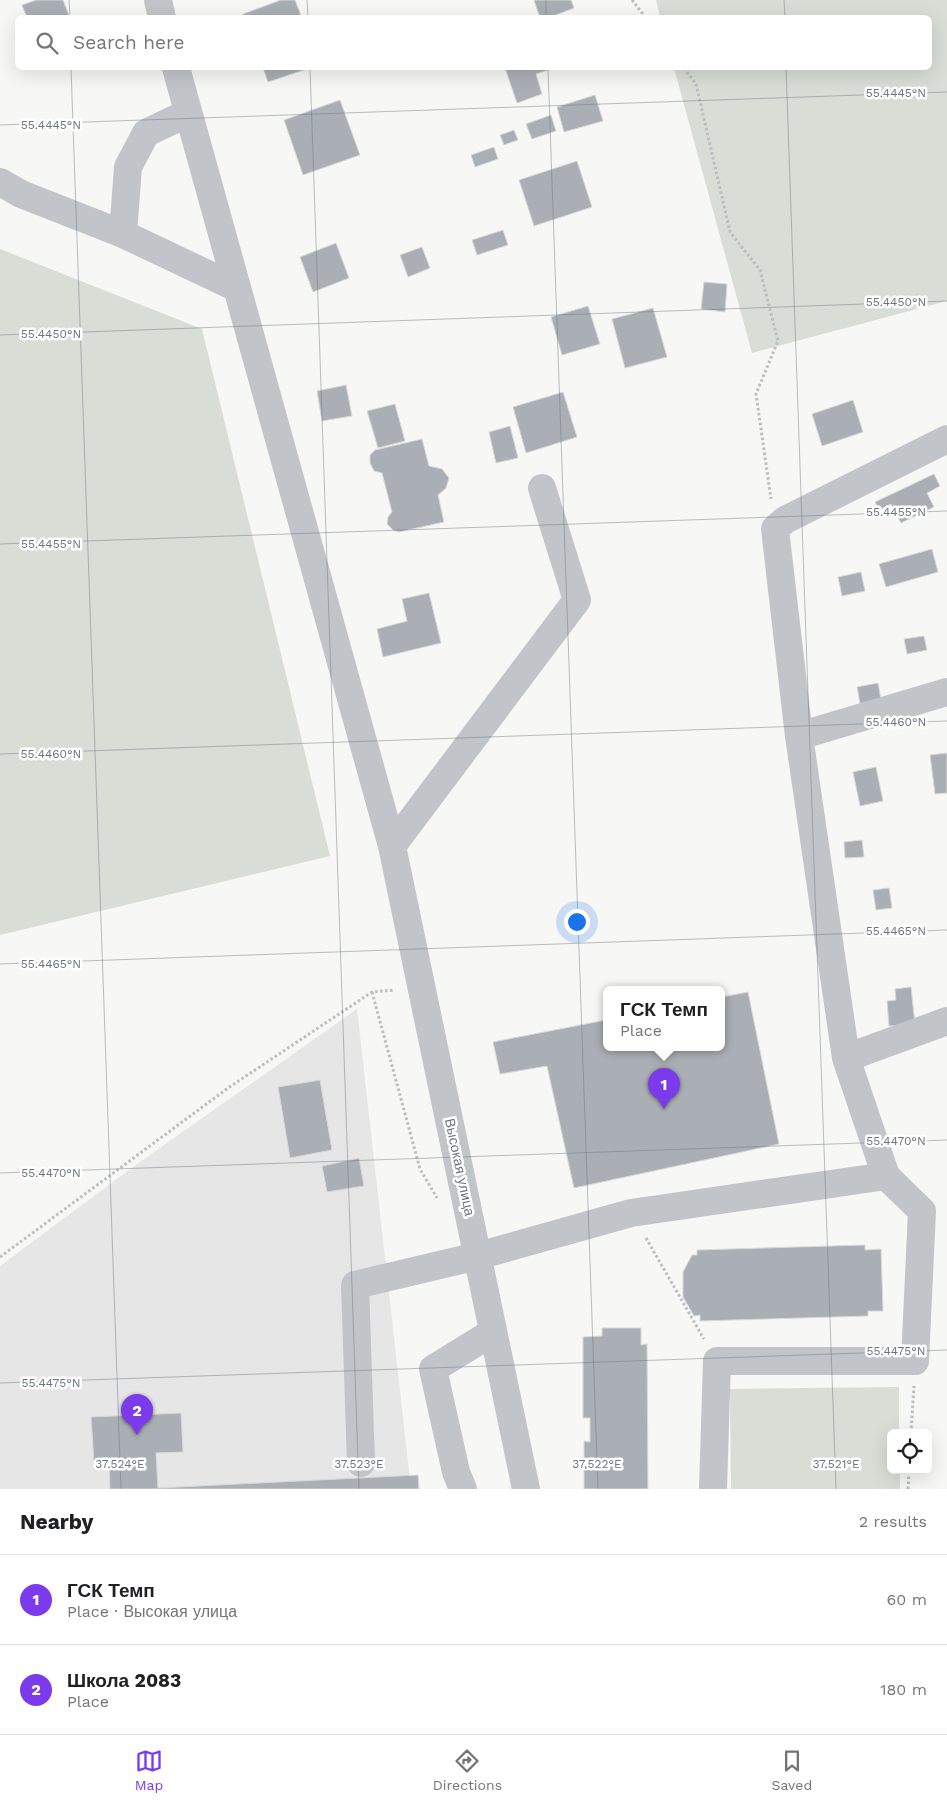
<!DOCTYPE html>
<html lang="en">
<head>
<meta charset="utf-8">
<style>
  :root { --surface:#fff; --page:#f6f6f6; --text:#202124; --muted:#757577; --line:#e0e0e0; --accent:#7c3aed }
  body { margin:0; font-family:"Work Sans",sans-serif; background:var(--page); color:var(--text) }
  .controls { position:absolute; right:15px; bottom:15px; display:grid; overflow:hidden; border-radius:8px; box-shadow:0 5px 20px #0002 }
  .controls button { width:45px; height:45px; display:grid; place-items:center; padding:0; border:0; border-bottom:1px solid var(--line); background:var(--surface); color:var(--text); font:25px sans-serif }
  .you { position:absolute; left:576px; top:921px; width:18px; height:18px; margin:-12px; border:4px solid #fff; border-radius:50%; background:#1a73e8; box-shadow:0 0 0 8px #1a73e833 }
  .badge { display:grid; place-items:center; width:32px; height:32px; border-radius:50%; background:var(--accent); color:#fff; font-size:16px; font-weight:700 }
  .pin { position:absolute; translate:-50% -41px; filter:drop-shadow(0 1px 2px #0008) }
  .pin::after { content:''; position:absolute; top:26px; width:18px; height:15px; background:inherit; clip-path:polygon(0 0,100% 0,50% 100%) }
  .popup { position:absolute; left:603px; top:986px; width:122px; height:65px; box-sizing:border-box; display:grid; place-content:center; border-radius:8px; background:var(--surface); filter:drop-shadow(0 1px 4px #0005); font-size:16px; white-space:nowrap; color:var(--muted) }
  .popup b { font-size:19px; color:var(--text) }
  .popup::after { content:''; position:absolute; left:50%; top:100%; margin-left:-10px; border:10px solid transparent; border-top-color:var(--surface) }
  .list { margin:0; padding:0; list-style:none }
  h2 { display:flex; justify-content:space-between; align-items:center; height:65px; margin:0; padding:0 20px; font-size:21px }
  h2 small { font-size:16px; font-weight:400; color:var(--muted) }
  .list li { display:grid; grid-template-columns:32px 1fr auto; gap:15px; align-items:center; box-sizing:border-box; height:90px; padding:0 20px; border-top:1px solid var(--line) }
  .list b { display:block; font-size:19px; white-space:nowrap }
  .list p { margin:0; font-size:16px; white-space:nowrap; color:var(--muted) }
  .list em { font-size:16px; font-style:normal; color:var(--muted) }
  .icon { flex:none; width:28px; height:28px; fill:none; stroke:currentColor; stroke-width:2; stroke-linecap:round; stroke-linejoin:round }
  .map { position:relative; flex:none; width:947px; height:1489px; overflow:hidden }
  .search { position:absolute; background:var(--surface); box-shadow:0 5px 20px #0002; left:15px; right:15px; top:15px; height:55px; display:flex; align-items:center; gap:12px; box-sizing:border-box; padding:0 18px; border-radius:8px; color:var(--muted); font-size:19px }
  .sheet { height:245px; background:var(--surface) }
  nav { display:flex; justify-content:space-around; align-items:center; box-sizing:border-box; height:70px; border-top:1px solid var(--line); background:var(--surface); font-size:14px; color:var(--muted) }
  nav a { display:grid; justify-items:center; gap:2px }
  nav .on { color:var(--accent) }
  .map>svg:first-child { display:block }
  .built { fill:#e5e6e5 }
  .green { fill:#d8ddd6 }
  .building { fill:#a9afb4; stroke:#d9d9d7 }
  .lines { fill:none; stroke-linecap:round; stroke-linejoin:round }
  .path { stroke:#bbbdc0; stroke-width:3; stroke-dasharray:2.5 2.5; stroke-linecap:butt }
  .minor { stroke:#c1c4c8; stroke-width:28 }
  .ticks { fill:none; stroke:#697682; stroke-width:1; stroke-opacity:0.45 }
  .labels { text-anchor:middle; stroke-width:5; stroke-linejoin:round; paint-order:stroke }
  .street-label { font-size:14px; fill:#697682; stroke:#fff }
  .ticks-label { font-size:12px; text-anchor:middle; fill:#697682; stroke:#fff; stroke-width:5; stroke-linejoin:round; paint-order:stroke }
</style>
</head>
<body>
<div class="map">
<svg width="947" height="1489" viewBox="0 0 947 1489">
  <rect width="100%" height="100%" fill="#f7f7f5"/>
  <path class="built" d="M357,1009L411,1489H0V1266L133,1167Z"/>
  <path class="green" d="M656,0H947V301L752,353L674,68H930V18L660,17Z
    M0,249L202,329L330,856L0,935Z
    M899,1387V1433H891V1470H900V1489H731L730,1389Z"/>
  <path class="building" d="M36,0H63L70,18H27L22,5Z
    M281,0H295L302,18H245L243,14Z
    M534,0H571L574,8L548,18H540Z
    M263,68H310L268,82Z
    M505,68H554L536,74L542,94L517,103Z
    M595,95L603,121L564,132L557,107Z
    M340,100L360,155L303,175L284,120Z
    M551,115L556,131L532,139L526,124Z
    M514,130L518,140L504,145L500,135Z
    M494,147L498,159L475,167L471,155Z
    M577,161L592,207L534,226L519,180Z
    M503,230L508,245L477,255L472,240Z
    M336,243L349,278L313,292L300,257Z
    M422,247L430,268L408,277L400,255Z
    M704,282L727,284L725,312L701,309Z
    M588,306L600,344L562,355L551,317Z
    M653,308L667,357L625,368L612,319Z
    M346,385L352,416L322,421L317,391Z
    M563,392L577,437L526,453L513,407Z
    M853,400L863,432L822,446L812,414Z
    M395,404L405,441L378,448L367,411Z
    M510,426L518,458L496,463L489,432Z
    M422,439L429,466L442,469L449,478L446,488L438,495L444,522L399,532L393,530L387,524L388,517L392,512L382,473L374,471L370,463V455L375,450Z
    M934,474L940,486L927,493L934,507L901,523L891,504L879,510L875,502Z
    M932,549L938,572L886,587L879,564Z
    M861,572L865,591L842,596L838,577Z
    M429,593L441,643L383,657L377,629L407,621L402,599Z
    M924,636L927,650L907,654L904,639Z
    M878,683L882,705L861,709L857,687Z
    M947,753V793L935,794L930,755Z
    M876,767L883,801L860,806L853,772Z
    M862,840L864,857L845,858L844,842Z
    M889,888L892,908L876,910L873,890Z
    M911,987L915,1024L889,1026L887,1001L896,1000L895,989Z
    M748,992L779,1144L574,1188L547,1066L500,1074L493,1042L606,1020V1048H722V997Z
    M320,1080L332,1150L290,1158L278,1087Z
    M359,1158L364,1186L327,1192L322,1166Z
    M865,1245V1250L881,1249L883,1311H868V1316L700,1321V1315L694,1316L683,1297V1272L692,1255H697V1250Z
    M602,1328H641V1345L647,1344L648,1489H584V1441L590,1442V1418H583V1337L602,1336Z
    M181,1413L183,1452L156,1453L158,1488L418,1475L419,1489H110L109,1462L94,1463L91,1417Z"/>
  <g class="lines">
    <path class="path" d="M632,0L646,18
      M684,68L696,84L730,232L760,270L778,341L756,394L771,499
      M372,992L420,1169L437,1198
      M646,1238L704,1339
      M0,1257L228,1088L372,992L395,990
      M911,1433L914,1386
      M908,1489L909,1470"/>
    <path class="minor" d="M158,0L162,18
      M176,68L392,846L526,1489
      M0,182L21,194L123,234L237,288
      M123,234L128,167L146,133L188,113
      M799,736L947,692
      M392,846L577,600L542,488
      M846,1058L799,736L775,529L785,520L947,439
      M886,1176L846,1058L947,1021
      M361,1463L355,1285L478,1256L631,1213L886,1176L922,1211L915,1361H717L713,1489
      M463,1489L456,1472L433,1369L493,1332"/>
  </g>
  <path class="ticks" d="M69,0L70,18M307,0L308,18M546,0V18M784,0L785,18M71,68L121,1489M310,68L359,1489M548,68L598,1489M786,68L836,1489M0,125L947,92M0,335L947,301M0,544L947,511M0,754L947,721M0,964L947,930M0,1173L947,1140M0,1383L947,1350"/>
  <g class="labels">
    <g class="street-label">
      <text transform="translate(460 1167) rotate(78)" y="5">Высокая улица</text>
    </g>
  </g>
  <g class="ticks-label">
    <text x="896" y="97">55.4445°N</text>
    <text x="51" y="129">55.4445°N</text>
    <text x="896" y="306">55.4450°N</text>
    <text x="51" y="338">55.4450°N</text>
    <text x="896" y="516">55.4455°N</text>
    <text x="51" y="548">55.4455°N</text>
    <text x="896" y="726">55.4460°N</text>
    <text x="51" y="758">55.4460°N</text>
    <text x="896" y="935">55.4465°N</text>
    <text x="51" y="968">55.4465°N</text>
    <text x="896" y="1145">55.4470°N</text>
    <text x="51" y="1177">55.4470°N</text>
    <text x="896" y="1355">55.4475°N</text>
    <text x="51" y="1387">55.4475°N</text>
    <text x="120" y="1468">37.524°E</text>
    <text x="359" y="1468">37.523°E</text>
    <text x="597" y="1468">37.522°E</text>
    <text x="836" y="1468">37.521°E</text>
  </g>
</svg>
<div class="controls">
<button><svg class="icon" aria-label="locate" viewBox="0 0 24 24"><circle cx="12" cy="12" r="6"/><path d="M12 2v4M12 18v4M2 12h4M18 12h4"/></svg></button>
</div>
<div class="you"></div>
<div class="pin badge" style="left:664px;top:1109px">1</div>
<div class="popup"><b>ГСК Темп</b>Place</div>
<div class="pin badge" style="left:137px;top:1435px">2</div>
<div class="search"><svg class="icon" aria-label="search" viewBox="0 0 24 24"><circle cx="10" cy="10" r="6"/><path d="M15 15l6 6"/></svg>Search here</div>
</div>
<section class="sheet">
<h2>Nearby<small>2 results</small></h2>
<ul class="list">
<li><span class="badge">1</span><div><b>ГСК Темп</b><p>Place · Высокая улица</p></div><em>60 m</em></li>
<li><span class="badge">2</span><div><b>Школа 2083</b><p>Place</p></div><em>180 m</em></li>
</ul>
</section>
<nav>
<a class="on"><svg class="icon" aria-label="map" viewBox="0 0 24 24"><path d="M3 6l6-2 6 2 6-2v14l-6 2-6-2-6 2zM9 4v14M15 6v14"/></svg>Map</a>
<a><svg class="icon" aria-label="directions" viewBox="0 0 24 24"><path d="M12 3l9 9-9 9-9-9zM9 14v-3h6M13 9l2 2-2 2"/></svg>Directions</a>
<a><svg class="icon" aria-label="saved" viewBox="0 0 24 24"><path d="M7 4h10v16l-5-4-5 4z"/></svg>Saved</a>
</nav>
</body>
</html>
